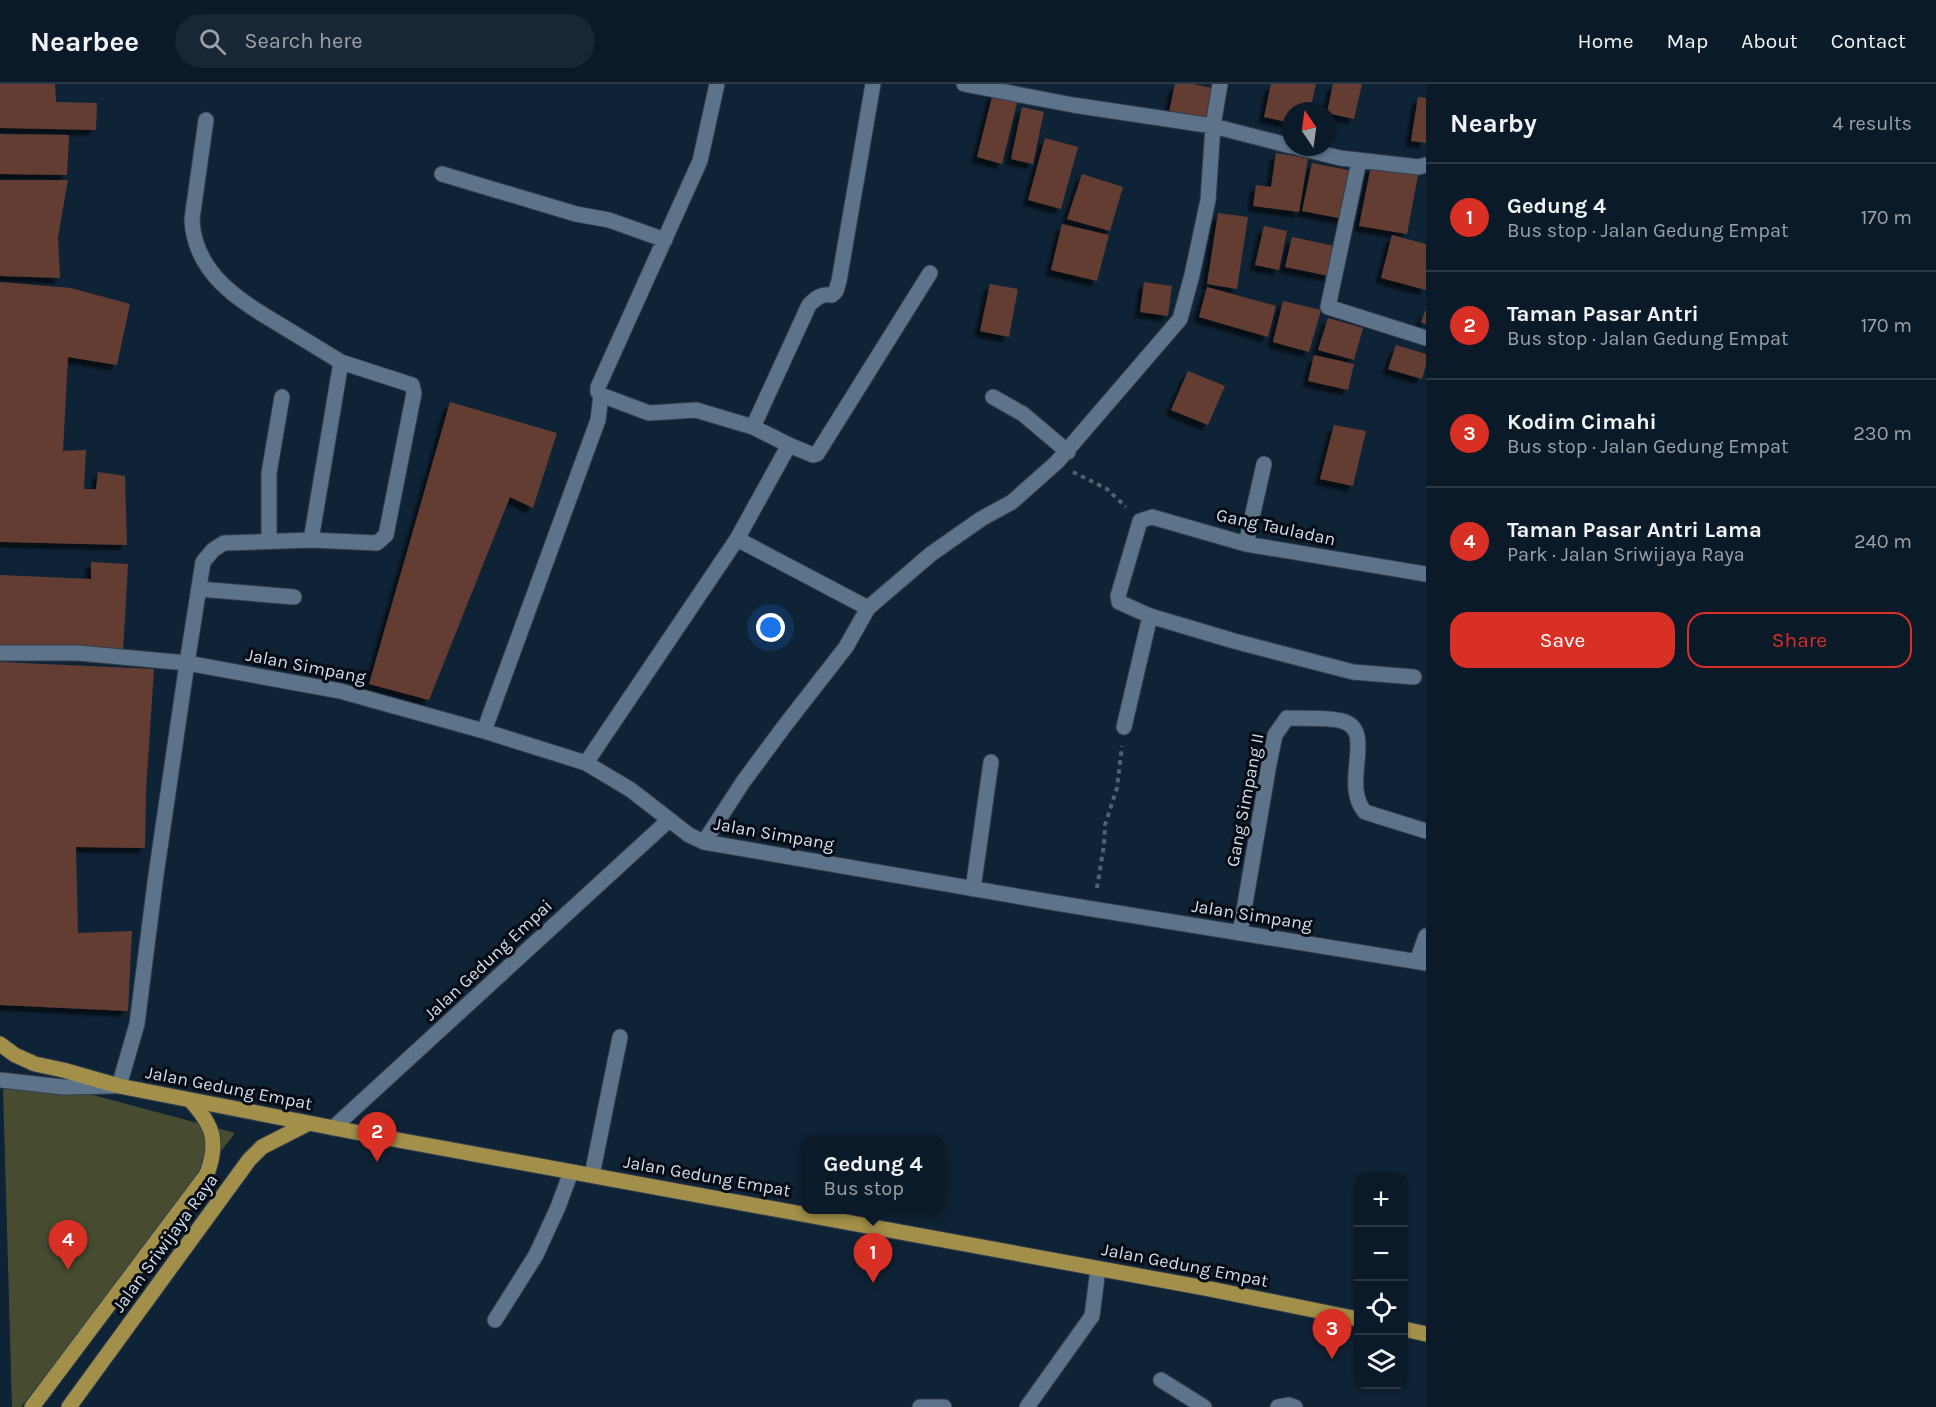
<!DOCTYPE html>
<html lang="en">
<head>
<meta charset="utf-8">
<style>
  :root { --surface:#0b1a28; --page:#192734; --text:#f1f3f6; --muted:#9aa1a8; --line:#2b3845; --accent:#d93025 }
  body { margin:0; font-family:Karla,sans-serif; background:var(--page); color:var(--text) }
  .controls { position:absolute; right:18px; bottom:18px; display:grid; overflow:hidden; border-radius:12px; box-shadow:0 2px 4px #0004 }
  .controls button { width:54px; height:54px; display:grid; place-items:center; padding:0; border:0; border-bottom:2px solid var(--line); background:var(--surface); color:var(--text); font:30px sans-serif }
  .compass { position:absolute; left:1282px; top:18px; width:54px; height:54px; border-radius:50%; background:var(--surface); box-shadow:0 2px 4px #0004; rotate:347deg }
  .you { position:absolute; left:771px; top:544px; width:21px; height:21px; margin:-15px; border:4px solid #fff; border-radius:50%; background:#1a73e8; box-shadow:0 0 0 9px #1a73e833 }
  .badge { display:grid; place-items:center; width:39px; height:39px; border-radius:50%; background:var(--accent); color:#fff; font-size:20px; font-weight:700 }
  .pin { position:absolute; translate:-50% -50px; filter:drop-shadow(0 2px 3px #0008) }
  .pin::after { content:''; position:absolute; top:32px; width:21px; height:18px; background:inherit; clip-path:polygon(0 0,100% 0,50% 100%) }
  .popup { position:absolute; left:801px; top:1052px; width:144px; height:78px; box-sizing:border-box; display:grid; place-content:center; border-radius:12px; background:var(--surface); filter:drop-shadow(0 2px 4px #0005); font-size:20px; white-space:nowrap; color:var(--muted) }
  .popup b { font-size:22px; color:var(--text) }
  .popup::after { content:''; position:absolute; left:50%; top:100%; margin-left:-12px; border:12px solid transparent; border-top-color:var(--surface) }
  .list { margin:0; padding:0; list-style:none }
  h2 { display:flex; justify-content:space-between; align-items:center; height:78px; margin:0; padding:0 24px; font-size:26px }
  h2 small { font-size:20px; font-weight:400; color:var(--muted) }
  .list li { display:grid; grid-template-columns:39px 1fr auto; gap:18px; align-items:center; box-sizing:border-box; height:108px; padding:0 24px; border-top:2px solid var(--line) }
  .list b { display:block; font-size:22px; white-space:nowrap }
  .list p { margin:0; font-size:20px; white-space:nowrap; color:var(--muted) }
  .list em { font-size:20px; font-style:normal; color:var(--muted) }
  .actions { display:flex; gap:12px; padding:18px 24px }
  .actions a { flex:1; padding:14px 0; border:2px solid var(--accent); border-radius:18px; text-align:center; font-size:21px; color:var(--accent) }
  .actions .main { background:var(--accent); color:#fff }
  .icon { flex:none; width:33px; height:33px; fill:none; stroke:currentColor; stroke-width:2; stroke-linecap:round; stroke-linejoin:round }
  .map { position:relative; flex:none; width:1426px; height:1323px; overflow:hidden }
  header { display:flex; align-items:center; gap:36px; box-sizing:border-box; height:84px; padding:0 30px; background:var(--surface); border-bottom:2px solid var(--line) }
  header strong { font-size:28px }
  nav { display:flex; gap:33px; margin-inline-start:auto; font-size:21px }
  .search { width:420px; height:54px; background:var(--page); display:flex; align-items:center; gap:15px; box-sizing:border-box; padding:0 21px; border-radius:33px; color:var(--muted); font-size:22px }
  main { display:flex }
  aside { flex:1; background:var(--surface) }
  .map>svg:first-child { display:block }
  .green { fill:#474c31 }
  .building { fill:#643e33; filter:url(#shadow) }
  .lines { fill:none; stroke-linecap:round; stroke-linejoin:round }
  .lane-casing { stroke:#323e4e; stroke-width:17 }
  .street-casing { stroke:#323e4e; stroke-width:17 }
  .secondary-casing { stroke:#323e4e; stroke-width:17 }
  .primary-casing { stroke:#323e4e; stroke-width:17 }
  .path { stroke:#506172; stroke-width:4; stroke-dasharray:4.5 4.5; stroke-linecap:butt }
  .lane { stroke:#5c738a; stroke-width:15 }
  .street { stroke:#5c738a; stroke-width:15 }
  .secondary { stroke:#5c738a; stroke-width:15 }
  .primary { stroke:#a28f49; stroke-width:15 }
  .labels { text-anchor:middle; stroke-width:6; stroke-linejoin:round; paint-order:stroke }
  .street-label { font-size:18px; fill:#d2deeb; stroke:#050c14 }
</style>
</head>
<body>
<header>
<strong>Nearbee</strong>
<div class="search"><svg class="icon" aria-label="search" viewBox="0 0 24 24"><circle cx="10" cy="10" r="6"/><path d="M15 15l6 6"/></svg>Search here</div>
<nav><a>Home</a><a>Map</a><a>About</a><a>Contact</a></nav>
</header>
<main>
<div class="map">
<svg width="1426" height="1323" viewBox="0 0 1426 1323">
  <defs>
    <filter id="shadow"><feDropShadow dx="-5.5" dy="5.5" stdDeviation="1.5" flood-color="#0009"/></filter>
  </defs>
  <rect width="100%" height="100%" fill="#0f2336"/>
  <path class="green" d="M3,1002L63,1003L235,1049L21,1323H12Z"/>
  <path class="building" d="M0,0H55L56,18L97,19L96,46L0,44Z
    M1175,0H1193L1212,4L1206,36L1169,28Z
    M1271,0H1316L1310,27H1291V39L1264,33Z
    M1333,0H1362L1354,35L1327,29Z
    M993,9L1018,15L1002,80L977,73Z
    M1418,13L1426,14V59L1411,57Z
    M1022,23L1044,28L1033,80L1011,75Z
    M0,50L69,51L67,91L0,90Z
    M1045,54L1078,63L1061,125L1028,116Z
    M1276,69L1308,74L1299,128L1253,122L1256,101L1271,103Z
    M1312,79L1353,87L1344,135L1302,127Z
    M1371,82L1418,91L1407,150L1359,142Z
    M1082,90L1123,103L1110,147L1067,135Z
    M0,96H68L58,153L60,194L0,192Z
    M1218,129L1248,133L1237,205L1207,200Z
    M1062,140L1109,151L1097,197L1051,186Z
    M1264,142L1287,147L1279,186L1255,181Z
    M1392,151L1426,160V206L1381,194Z
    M1292,153L1335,162L1329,192L1285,183Z
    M0,198L71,204L130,220L117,281L68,273L63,367L86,366L84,405H96L98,388L125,392L127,461L0,458Z
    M1144,198L1172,202L1168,232L1140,228Z
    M990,200L1018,205L1009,253L980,247Z
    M1207,203L1276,222L1268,253L1199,233Z
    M1283,217L1321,226L1309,268L1273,258Z
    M1426,225V240L1421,238Z
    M1328,234L1363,244L1354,276L1318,266Z
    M1396,261L1426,270V281L1422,295L1388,285Z
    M1314,271L1354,280L1348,306L1308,297Z
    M1188,287L1225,302L1208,341L1171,326Z
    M450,318L557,349L533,424L510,413L429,616L369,600Z
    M1334,341L1366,347L1353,402L1320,395Z
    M91,478L128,480L123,567L0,561V491L91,495Z
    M0,578L154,585L146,707L145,764L76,763L78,849L132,847L128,927L0,921Z"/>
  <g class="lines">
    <defs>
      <path id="lane" d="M311,456L377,459L386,451L414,309L412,301L341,278
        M269,457V389L282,313
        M199,505L294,513
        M187,579L203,478L213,466L224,459L311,456L341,278C321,266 302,254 282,242C240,217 194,190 192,135L206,36"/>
      <path id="street" d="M964,0L1073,21L1213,42L1291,62
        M1296,63L1340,74L1419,83L1426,81
        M1359,77L1328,223L1426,254
        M442,90L576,130L609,136L665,156
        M601,311L598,308V303L700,77L717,0
        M993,313L1023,330L1068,368
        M789,361L813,371L817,370L930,189
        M737,455L868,524
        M1246,460L1264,380
        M1150,532L1234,557L1353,588L1414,593
        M0,569H78L187,579L340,607L484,647L586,679L631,706L689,751L704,758L1062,820L1426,879
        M1124,643L1150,532L1119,518L1118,512L1140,437L1152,433L1246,460L1426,490
        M484,647L598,336L601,311L649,329L696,326L753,343
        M586,679L737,455L789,361L753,343L809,221C817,213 821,210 832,211L836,207L839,197L873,0
        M704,758L743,698L786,640L846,563L868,524L931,470L981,435L1012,418L1057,378L1180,235L1192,191L1208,116L1213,42L1220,0
        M973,805L991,678
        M1240,849L1269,680L1275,651L1287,634C1303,635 1327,633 1342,637C1377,646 1340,700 1365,728L1426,747
        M1417,877L1426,852
        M119,1002L137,940L156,791L187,579
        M333,1044L669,736
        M592,1091L620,953
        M495,1236L536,1171L558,1123L571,1088
        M1161,1296L1204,1323
        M920,1323H944
        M1027,1323L1092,1232L1098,1185
        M1278,1323L1289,1321L1295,1323"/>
      <path id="secondary" d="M0,996L63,1003L113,1002"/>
      <path id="primary" d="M0,960L15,971L35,980L63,986L119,1002L360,1049L1205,1204L1358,1235
        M1404,1245L1426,1250
        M32,1323L207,1090C219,1057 213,1041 190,1016
        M69,1323L249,1076L262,1063L309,1039"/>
    </defs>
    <use href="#lane" class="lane-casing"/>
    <use href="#street" class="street-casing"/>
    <use href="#secondary" class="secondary-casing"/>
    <use href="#primary" class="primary-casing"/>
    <path class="path" d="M1073,388L1107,405L1126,423
      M1097,804L1104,761L1105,741L1117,704L1122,662"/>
    <use href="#lane" class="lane"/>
    <use href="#street" class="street"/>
    <use href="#secondary" class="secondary"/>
    <use href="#primary" class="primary"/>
  </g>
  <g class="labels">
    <g class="street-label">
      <text transform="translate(1276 443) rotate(12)" y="6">Gang Tauladan</text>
      <text transform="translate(306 582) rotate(11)" y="6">Jalan Simpang</text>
      <text transform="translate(1245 716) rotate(-79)" y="6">Gang Simpang II</text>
      <text transform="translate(774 750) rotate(10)" y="6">Jalan Simpang</text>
      <text transform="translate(1252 831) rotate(9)" y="6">Jalan Simpang</text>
      <text transform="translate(488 876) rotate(-43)" y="6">Jalan Gedung Empai</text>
      <text transform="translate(229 1004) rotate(11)" y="6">Jalan Gedung Empat</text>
      <text transform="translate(707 1092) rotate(10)" y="6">Jalan Gedung Empat</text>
      <text transform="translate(165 1159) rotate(-54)" y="6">Jalan Sriwijaya Raya</text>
      <text transform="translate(1185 1181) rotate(11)" y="6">Jalan Gedung Empat</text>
    </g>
  </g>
</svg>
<div class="controls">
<button>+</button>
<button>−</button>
<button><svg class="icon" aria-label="locate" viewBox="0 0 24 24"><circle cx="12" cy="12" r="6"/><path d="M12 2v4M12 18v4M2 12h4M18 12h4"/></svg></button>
<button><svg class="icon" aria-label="layers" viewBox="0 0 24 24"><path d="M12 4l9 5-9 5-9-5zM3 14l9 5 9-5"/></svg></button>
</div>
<svg class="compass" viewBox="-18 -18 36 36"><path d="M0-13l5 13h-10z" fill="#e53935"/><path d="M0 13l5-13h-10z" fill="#9aa1a8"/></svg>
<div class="you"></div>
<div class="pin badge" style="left:873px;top:1199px">1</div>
<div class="popup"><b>Gedung 4</b>Bus stop</div>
<div class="pin badge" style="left:377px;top:1078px">2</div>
<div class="pin badge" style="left:1332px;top:1275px">3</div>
<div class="pin badge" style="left:68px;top:1186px">4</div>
</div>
<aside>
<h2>Nearby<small>4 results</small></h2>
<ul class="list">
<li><span class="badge">1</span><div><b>Gedung 4</b><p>Bus stop · Jalan Gedung Empat</p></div><em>170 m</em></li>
<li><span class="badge">2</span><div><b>Taman Pasar Antri</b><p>Bus stop · Jalan Gedung Empat</p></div><em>170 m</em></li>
<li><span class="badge">3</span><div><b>Kodim Cimahi</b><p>Bus stop · Jalan Gedung Empat</p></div><em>230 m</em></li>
<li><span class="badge">4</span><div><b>Taman Pasar Antri Lama</b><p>Park · Jalan Sriwijaya Raya</p></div><em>240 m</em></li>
</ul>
<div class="actions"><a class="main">Save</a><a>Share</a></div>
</aside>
</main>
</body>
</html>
